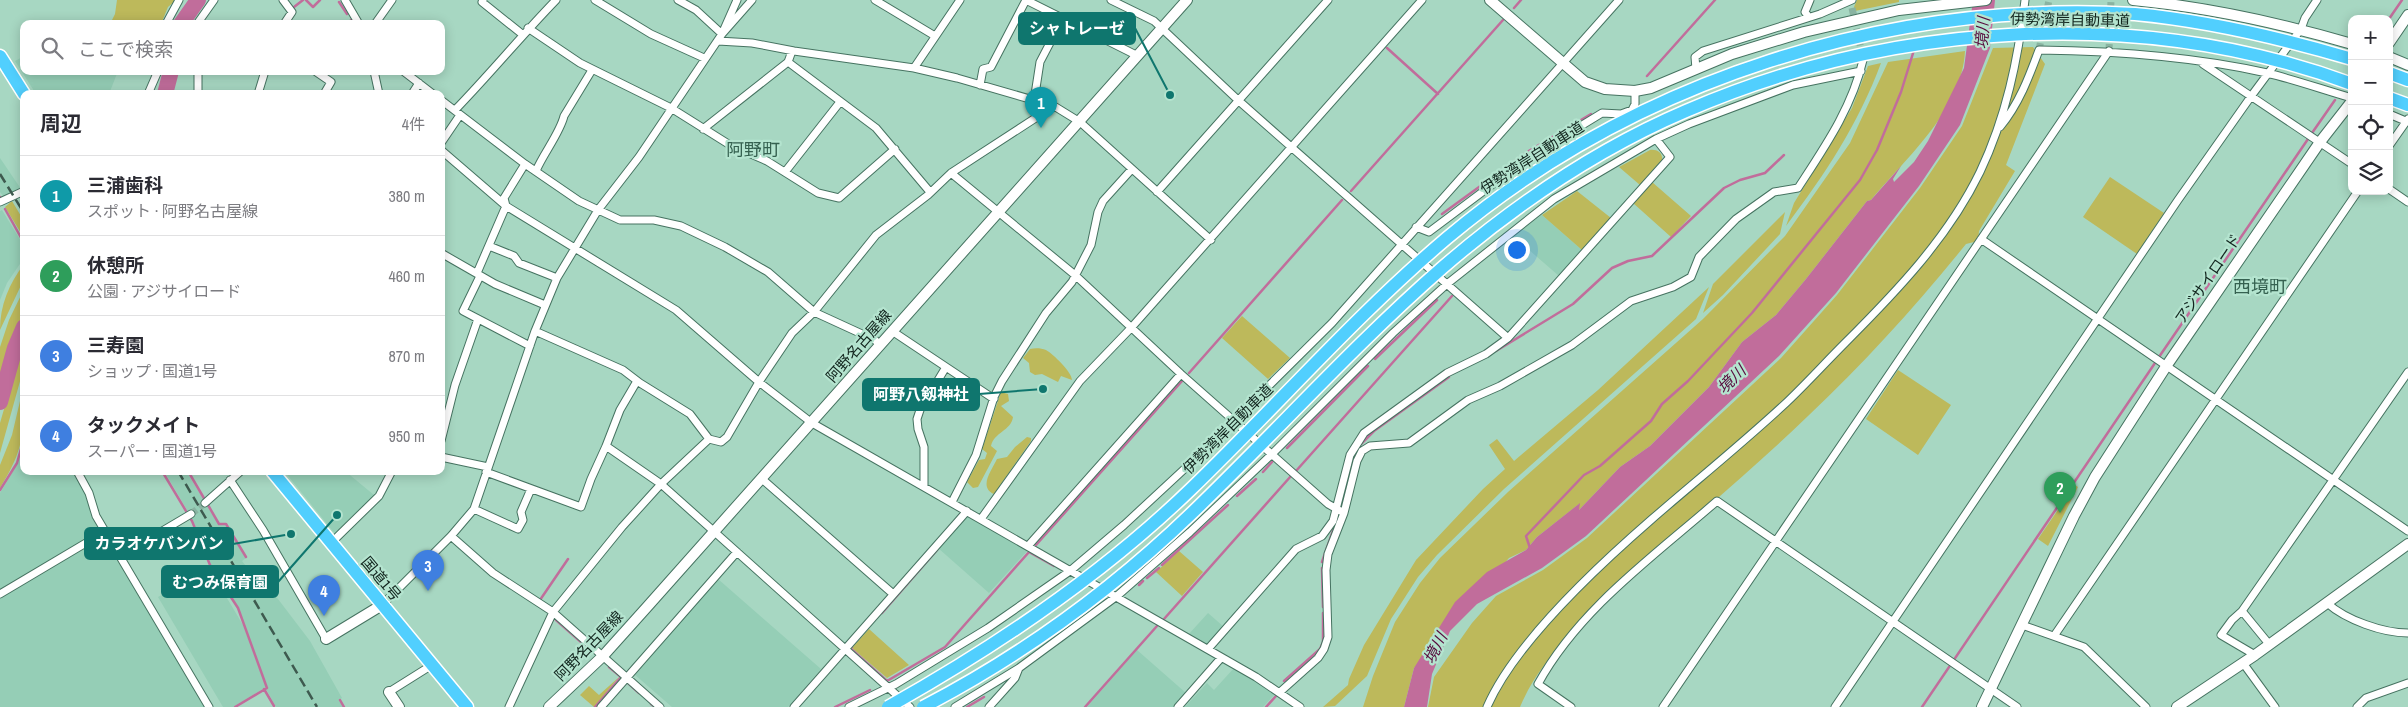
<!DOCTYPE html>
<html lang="ja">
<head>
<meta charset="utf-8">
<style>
  :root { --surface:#fff; --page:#f7f7f7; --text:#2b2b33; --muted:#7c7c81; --line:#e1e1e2; --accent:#ea580c }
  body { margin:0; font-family:"Archivo Narrow","Noto Sans JP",sans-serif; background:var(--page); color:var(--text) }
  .controls { position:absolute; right:15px; top:15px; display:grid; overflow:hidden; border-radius:10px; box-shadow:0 2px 12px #0003 }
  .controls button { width:45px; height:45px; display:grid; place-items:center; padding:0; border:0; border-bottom:1px solid var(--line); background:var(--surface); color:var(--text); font:25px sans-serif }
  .you { position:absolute; left:1516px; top:249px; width:18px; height:18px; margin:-12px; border:4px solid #fff; border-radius:50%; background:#1a73e8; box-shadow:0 0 0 8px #1a73e833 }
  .badge { display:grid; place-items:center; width:32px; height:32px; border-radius:50%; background:var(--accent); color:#fff; font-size:16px; font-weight:700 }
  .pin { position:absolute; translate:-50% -41px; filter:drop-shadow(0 1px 2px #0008) }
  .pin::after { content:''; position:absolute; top:26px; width:18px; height:15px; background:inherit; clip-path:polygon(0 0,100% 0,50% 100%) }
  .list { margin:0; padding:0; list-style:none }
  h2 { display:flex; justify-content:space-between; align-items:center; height:65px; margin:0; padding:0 20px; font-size:21px }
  h2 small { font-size:16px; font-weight:400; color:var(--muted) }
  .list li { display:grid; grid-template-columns:32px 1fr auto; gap:15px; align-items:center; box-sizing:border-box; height:80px; padding:0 20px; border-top:1px solid var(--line) }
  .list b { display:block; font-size:19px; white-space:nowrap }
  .list p { margin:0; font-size:16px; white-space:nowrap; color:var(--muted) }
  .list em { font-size:16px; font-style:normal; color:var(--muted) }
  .icon { flex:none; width:28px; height:28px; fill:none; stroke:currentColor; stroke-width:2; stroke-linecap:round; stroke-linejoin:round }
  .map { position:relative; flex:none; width:2408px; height:707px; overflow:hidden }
  .search { position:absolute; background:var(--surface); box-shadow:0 2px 12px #0003; left:20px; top:20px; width:425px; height:55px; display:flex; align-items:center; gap:12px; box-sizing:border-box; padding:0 18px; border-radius:10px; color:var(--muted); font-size:19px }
  .panel { position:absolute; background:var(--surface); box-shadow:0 2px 12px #0003; left:20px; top:90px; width:425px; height:385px; border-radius:10px }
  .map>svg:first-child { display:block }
  .built { fill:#95ceb6 }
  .green { fill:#bdb95b }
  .water { fill:#c16d9b }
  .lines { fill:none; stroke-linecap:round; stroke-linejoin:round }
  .stream { stroke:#c16d9b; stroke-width:2.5 }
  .river { stroke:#c16d9b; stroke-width:16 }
  .street-tunnel { stroke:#89b3a1; stroke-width:7; stroke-dasharray:7 3.5; stroke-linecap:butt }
  .street-casing { stroke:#467361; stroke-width:9 }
  .secondary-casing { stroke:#467361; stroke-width:12 }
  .highway-casing { stroke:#fff; stroke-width:15 }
  .street { stroke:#fff; stroke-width:7 }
  .secondary { stroke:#fff; stroke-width:10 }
  .highway { stroke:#51cffe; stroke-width:12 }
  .rail { stroke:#3e5a4f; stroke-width:2.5; stroke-dasharray:10 5; stroke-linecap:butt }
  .highway-bridge-casing { stroke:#fff; stroke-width:15; stroke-linecap:butt }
  .highway-bridge { stroke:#51cffe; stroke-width:12 }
  .labels { text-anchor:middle; stroke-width:4.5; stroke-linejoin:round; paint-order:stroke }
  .street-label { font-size:15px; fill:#11241d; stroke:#b4e4cf }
  .water-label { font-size:16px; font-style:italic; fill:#580a3d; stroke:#b4e4cf }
  .quarter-label { font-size:18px; fill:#356150; stroke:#b4e4cf }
  .leader { fill:none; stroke:#0f766e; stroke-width:2 }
  .callout-dot { fill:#0f766e; stroke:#b4e4cf; stroke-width:2 }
  .callout { fill:#0f766e; stroke:#0f766e; stroke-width:2 }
  .callout-label { font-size:16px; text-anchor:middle; font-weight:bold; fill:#fff }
</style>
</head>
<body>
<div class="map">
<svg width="2408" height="707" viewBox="0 0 2408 707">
  <rect width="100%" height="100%" fill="#a7d7c2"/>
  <path class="built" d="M24,56V71H118L109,94H36L15,61Z
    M0,158L21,189L4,197L0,192Z
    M2,210L24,246V258L7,283L0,300V211Z
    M1542,215L1582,250L1559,276L1513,236Z
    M24,441V471H73L87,493L91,516L204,707H0V493L18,463Z
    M164,471H186L219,525H225L246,558L242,561L253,575L278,599L310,641L342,698L339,700L343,707H276L266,689L268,688L238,607L211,565L193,520Z
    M284,471H345L374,495L336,535Z
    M966,517H971L1028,550L989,593L938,548Z
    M209,568L243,625L266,687L233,707H223L158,597Z
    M718,579L821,669L788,707H672L634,674Z
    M1208,613L1224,627L1209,644H1204L1188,635Z
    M1137,650L1186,693L1174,707H1087Z
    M1234,668L1276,693L1263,707H1185L1207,683L1214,690Z"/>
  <path class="green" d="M117,0H176L168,7L161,24H126L122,22L115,24L111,22L115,14Z
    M1857,0H1899V2L1855,11L1854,7Z
    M2033,47L2045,64L2006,165L2015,171L1979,231L1978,241L1966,244C1917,305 1865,362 1808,416C1747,475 1681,528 1620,586C1583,621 1540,659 1520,707H1428L1434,677L1472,623L1496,596L1543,570L1587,538L1781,358L1837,295L1920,188L1962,126L1993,48Z
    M1965,51C1962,110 1907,157 1871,200L1867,201L1806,279L1776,315L1742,342L1709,387L1650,446L1620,467L1579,510V504L1537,537L1526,550L1509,558L1414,668L1404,707H1363L1373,676L1395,622L1420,583L1440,558L1508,492L1703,319L1785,236L1850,143L1888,62Z
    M1881,63C1858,125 1825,174 1786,226L1794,203L1852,108L1868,66Z
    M1650,150C1657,149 1663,153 1662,160L1640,185L1619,167Z
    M2110,177L2164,213L2137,254L2083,217Z
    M1652,182L1691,216L1671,237L1633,203Z
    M1577,191L1611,218L1582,250L1542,215Z
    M12,201L24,221V238L5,207Z
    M1785,212L1780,234L1723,295L1703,313L1713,284Z
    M24,264V279L0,330C0,305 9,284 24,264Z
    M1709,287L1696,319L1504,489L1437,555L1418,577L1391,619L1367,676L1335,706L1323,707L1348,685L1349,679L1364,645L1416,560L1483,489L1505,469L1489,445L1497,439L1514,461L1598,390Z
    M24,289V317L0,385V347L9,320Z
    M1242,316L1290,358L1268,379L1222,338Z
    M24,340V367L0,453V423Z
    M1030,349C1035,348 1041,348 1046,350C1053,354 1072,372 1072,380L1061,376L1058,382L1042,374L1035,375L1030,372L1029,363L1023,358Z
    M1898,370L1951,405L1918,455L1866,419Z
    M1001,392L1008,394L1009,401L1001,406L1013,417C1011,431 994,432 991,446L997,451L978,487L973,488L967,482L979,460L985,459L987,453L982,449Z
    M20,401H24C24,441 20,455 0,488V465L12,435Z
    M1027,437L1031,438V441L994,494C978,487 992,470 997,459L1007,457L1015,447Z
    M2075,485L2078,487L2048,546L2038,539Z
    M1179,551L1203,572L1182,596L1156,572Z
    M869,629L909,665L887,678L852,648Z
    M619,677L594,707L580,695L589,686L599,695Z"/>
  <path class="water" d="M1973,0H1995L1990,48L1960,125L1919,186L1836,293L1779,356L1586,536L1542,568L1477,604L1450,631L1432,674L1427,707H1404L1414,668L1455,602L1487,572L1526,550L1537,537L1580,503L1579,510L1620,467L1650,446L1709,387L1742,342L1776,315L1806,279L1867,201L1871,200L1901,166L1893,179L1894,182L1914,162L1928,141L1964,68Z"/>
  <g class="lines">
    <path class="stream" d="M306,0L313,7L320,0
      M339,2L347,14
      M294,7L303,0
      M1514,8L1521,0
      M2389,19L2402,0
      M351,20L354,24
      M1387,48L1438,94
      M1647,76L1715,0
      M2312,133L2335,100
      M1351,191L1503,20
      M0,197L1,198
      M5,209L24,243
      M1442,214L1527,152L1591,114
      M1496,351L1573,304L1612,268L1628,261L1652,256L1724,188L1740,180L1765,173L1784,155
      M2159,357L2308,139
      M1375,359L1437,300
      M1189,373L1342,200
      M1361,444L1374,431L1449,377
      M1287,448L1368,366
      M1351,462L1358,449
      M162,471L192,521L210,565L238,608L267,688L235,707
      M188,471L205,500
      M1296,471L1452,296
      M1263,472L1272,462
      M0,490L17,463L24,438
      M1237,496L1256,479
      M208,505L219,524H226L246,557
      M1036,545L1182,381
      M1530,548L1526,536L1584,475L1600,466L1651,421L1662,404L1688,381L1752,313L1860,180L1877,150L1901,92L1914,50
      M1322,562L1336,522
      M1162,565L1228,505
      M1322,568L1323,607
      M1147,578L1159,568
      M1139,585L1143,581
      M540,600L568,559
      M882,613L937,550
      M1164,619L1291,476
      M556,620L590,650
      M852,647L850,648L887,681L945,647L1029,552L1054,566
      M609,667L621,677
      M1284,681L1320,649L1323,642V613
      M628,683L639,693
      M264,689L274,706
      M340,700L344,707
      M651,704L655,707
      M595,707L621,677
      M835,707L870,690
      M967,707L984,697
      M1085,707L1157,626
      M1266,707L1276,696
      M1922,707L2155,363"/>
    <path class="river" d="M181,24L198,0
      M165,94L171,71
      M0,402L15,348L24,327"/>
    <path class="street-tunnel" d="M1852,8L1863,58
      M2039,50L2049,0
      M2109,51L2111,0
      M191,514L205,503"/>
    <defs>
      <path id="street" d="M283,0L292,12L284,24
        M345,0L359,24
        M483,0L482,2L522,34
        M595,0L651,34L704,58
        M678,0L696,10L722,34L737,0
        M875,0L935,36
        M1111,0L1154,21L1239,101L1508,338
        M1808,16L1805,12L1810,0
        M166,24L179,0
        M197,24L214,0
        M375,24L392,0
        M528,28L580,63L671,108L730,145L767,161L818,193L839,198L895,149
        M718,41L752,43L794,51L914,68L957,78L1054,106L1080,122L1211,240
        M788,62L876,128L930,192
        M2203,64L2352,164
        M914,68L960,0
        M1696,69L1695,57L1703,51L1820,14L1852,0
        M315,71L331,82L324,94
        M374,71L379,94
        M403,71L433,94
        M980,85L983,69L991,67L1026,0L1138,56
        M148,94L158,71
        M198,94V71
        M258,94L265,71
        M412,94L419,83
        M441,100L525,164L579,201L620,220H654L681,226L725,247L768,272L814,312L875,340L880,345
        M1034,101L1040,62L1063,18
        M455,110C490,74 521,36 556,0
        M2389,114L2408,122
        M2000,127C2019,104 2029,77 2039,50C2115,51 2192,56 2267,73C2296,80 2324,90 2352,98
        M703,129L788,62L792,51
        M441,143L460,115
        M2389,146L2408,119
        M441,150L506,206L676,310L759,382L812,423L1256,677L1300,707
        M536,171C543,154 560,133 564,116L592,70
        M785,172L840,102
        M951,173L1075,275L1181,374L1328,504L1344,513L1357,461L1362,451L1370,446L1409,443L1468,400L1500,386L1572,345L1631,301L1673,287L1691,277L1699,257L1736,219L1774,192L1798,188C1824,148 1852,108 1863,60
        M2389,189L2408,202
        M1157,192L1328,0
        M0,202L24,191
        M1416,227L1429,232L1525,160L1602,113L1621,114L1632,110L1635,104V91
        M1981,239L2408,531
        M489,246L514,256L519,263L557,278
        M441,253L495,284L545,305
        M477,273L506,206L504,198L525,164
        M480,276L463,311L530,346
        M535,331L623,370L640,383L690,414L709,439L721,442L727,437L759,382L792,333L814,312L876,235L928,195L951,173L1054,106
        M892,331L994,399
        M441,441L455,385L478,319
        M606,446L620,410L637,381
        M441,457L488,467
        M77,471L89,493L96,516L209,707
        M486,472L581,507L591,479L606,446L661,484L910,707
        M762,479L892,593
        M230,480L263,530L326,639
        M924,486V447L918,429L917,419L920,410L946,367
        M952,502L976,455L994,397L1002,381L1046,313L1072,282L1091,245L1098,212L1103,201L1131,170
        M205,503L241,471
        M474,509L518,529L523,520L521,512L531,489
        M981,519L1080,381L1131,328L1422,0
        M451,536L493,573L553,612L660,707
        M331,543L379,496L392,471
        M1028,546L1181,374
        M120,556L191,514
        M0,594L106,531
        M2327,603C2346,620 2383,633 2408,633
        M382,605L451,536L474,509L535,331L557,278L598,210L639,157L722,34L752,0
        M2242,611L2232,620L2221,635L2255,655
        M2022,625L2084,647L2146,707
        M2054,636L2358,191
        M2269,644L2242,611L2408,372
        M1208,649L1296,549L1322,536L1333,521L1350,455L1364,433L1447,373L1486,354L1508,338L1670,157L1656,139
        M2243,663L2275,707
        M389,692L432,665
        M1280,692L1318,658L1324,649L1328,637L1326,570L1328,554L1344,513
        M509,707L553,612L622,527L661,484L709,439
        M601,707L737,552
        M794,707L967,511
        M849,707L896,684L988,628L1070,571L1124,525L1193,461L1332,323L1619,0
        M955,707L1019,668L1117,596L1190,532L1272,454L1393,333L1447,284L1554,199L1656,139L1689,124L1793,85L1861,71
        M989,707L1015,678L1019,668
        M1178,707L1221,658
        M1487,707C1515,642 1599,565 1652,519C1697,480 1743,443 1787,402C1807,383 1825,363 1845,343C1896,292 1948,238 1980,172C2006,117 2018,60 2025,0
        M1571,707L1538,684C1579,609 1654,556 1717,501L2017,707
        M1663,707L2109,51
        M1835,707L2178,200L2252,95L2301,29L2305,18L2317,0
        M2357,707L2366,698L2408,683"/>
      <path id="secondary" d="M1490,0L1585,82L1605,89L1635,91L1651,88L1732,54L1804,32L1899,10L1986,0
        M2133,0C2208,7 2280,23 2352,44
        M2389,43L2408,15
        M2389,57L2408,65
        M326,639L382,605
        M389,692L399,707
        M549,707L603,656L647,607L1187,0
        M1982,707L2074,516L2095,477L2167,365L2320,142L2352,101
        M2177,707L2255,655L2408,544"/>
      <path id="highway" d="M0,56L24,94
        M2389,73L2408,80
        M2389,98L2408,105
        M272,471L467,707"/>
    </defs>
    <use href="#street" class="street-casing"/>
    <use href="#secondary" class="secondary-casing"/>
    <use href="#highway" class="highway-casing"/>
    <use href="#street" class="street"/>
    <use href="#secondary" class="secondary"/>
    <use href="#highway" class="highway"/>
    <path class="rail" d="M0,174L24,213
      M178,471L317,707"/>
    <defs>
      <path id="highway-bridge" d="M888,707C997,646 1101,576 1191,489C1277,406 1356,315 1447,238C1636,79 1888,0 2135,14C2209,21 2281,38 2352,59
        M923,707C1021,656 1113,589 1192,513C1276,432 1354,345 1442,268C1515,205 1597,149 1686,111C1892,22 2139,5 2352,84"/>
    </defs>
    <use href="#highway-bridge" class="highway-bridge-casing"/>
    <use href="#highway-bridge" class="highway-bridge"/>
  </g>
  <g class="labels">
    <g class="street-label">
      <text transform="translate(2070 20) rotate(1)" y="5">伊勢湾岸自動車道</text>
      <text transform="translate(1532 158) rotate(-33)" y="5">伊勢湾岸自動車道</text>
      <text transform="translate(2208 279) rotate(-56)" y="5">アジサイロード</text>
      <text transform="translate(859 346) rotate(-49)" y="5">阿野名古屋線</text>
      <text transform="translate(1228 429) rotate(-45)" y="5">伊勢湾岸自動車道</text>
      <text transform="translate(381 579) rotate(50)" y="5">国道1号</text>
      <text transform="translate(589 646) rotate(-46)" y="5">阿野名古屋線</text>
    </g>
    <g class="water-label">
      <text transform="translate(1982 33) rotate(-85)" y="6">境川</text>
      <text transform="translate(1731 379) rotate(-44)" y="6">境川</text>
      <text transform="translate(1435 648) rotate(-63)" y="6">境川</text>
    </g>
    <g class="quarter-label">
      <text x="753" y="156">阿野町</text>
      <text x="2260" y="293">西境町</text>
    </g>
  </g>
  <path class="leader" d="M1170 95L1135 28M1043 389L979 394M291 534L233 544M337 515L278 582"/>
  <g class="callout-dot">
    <circle cx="1170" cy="95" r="5"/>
    <circle cx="1043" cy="389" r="5"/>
    <circle cx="291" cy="534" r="5"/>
    <circle cx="337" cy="515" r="5"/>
  </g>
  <g class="callout">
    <rect x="1019" y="13" width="116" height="31" rx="5"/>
    <rect x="863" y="379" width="116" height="31" rx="5"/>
    <rect x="85" y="528" width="148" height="31" rx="5"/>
    <rect x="162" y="566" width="116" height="31" rx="5"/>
  </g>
  <g class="callout-label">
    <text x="1077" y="34">シャトレーゼ</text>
    <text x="921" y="400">阿野八剱神社</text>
    <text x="159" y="549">カラオケバンバン</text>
    <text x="220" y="588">むつみ保育園</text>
  </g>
</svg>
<div class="controls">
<button>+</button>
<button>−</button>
<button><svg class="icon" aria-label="locate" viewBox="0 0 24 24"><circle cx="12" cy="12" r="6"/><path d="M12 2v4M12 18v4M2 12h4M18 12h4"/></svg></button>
<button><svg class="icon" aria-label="layers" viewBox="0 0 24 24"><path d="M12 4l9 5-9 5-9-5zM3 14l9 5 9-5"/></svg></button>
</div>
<div class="you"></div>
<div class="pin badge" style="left:1041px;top:128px;background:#0f9aa8">1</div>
<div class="pin badge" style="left:2060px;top:513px;background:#2e9e5b">2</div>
<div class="pin badge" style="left:428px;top:591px;background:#3f7fe0">3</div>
<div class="pin badge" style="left:324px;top:616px;background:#3f7fe0">4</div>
<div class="search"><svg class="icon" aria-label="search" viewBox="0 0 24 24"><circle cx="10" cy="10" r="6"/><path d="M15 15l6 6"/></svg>ここで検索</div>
<section class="panel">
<h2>周辺<small>4件</small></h2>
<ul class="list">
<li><span class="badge" style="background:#0f9aa8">1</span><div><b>三浦歯科</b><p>スポット · 阿野名古屋線</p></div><em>380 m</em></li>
<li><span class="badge" style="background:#2e9e5b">2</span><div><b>休憩所</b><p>公園 · アジサイロード</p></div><em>460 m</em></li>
<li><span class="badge" style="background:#3f7fe0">3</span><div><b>三寿園</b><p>ショップ · 国道1号</p></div><em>870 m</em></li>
<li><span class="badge" style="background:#3f7fe0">4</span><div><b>タックメイト</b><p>スーパー · 国道1号</p></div><em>950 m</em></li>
</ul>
</section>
</div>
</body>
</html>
